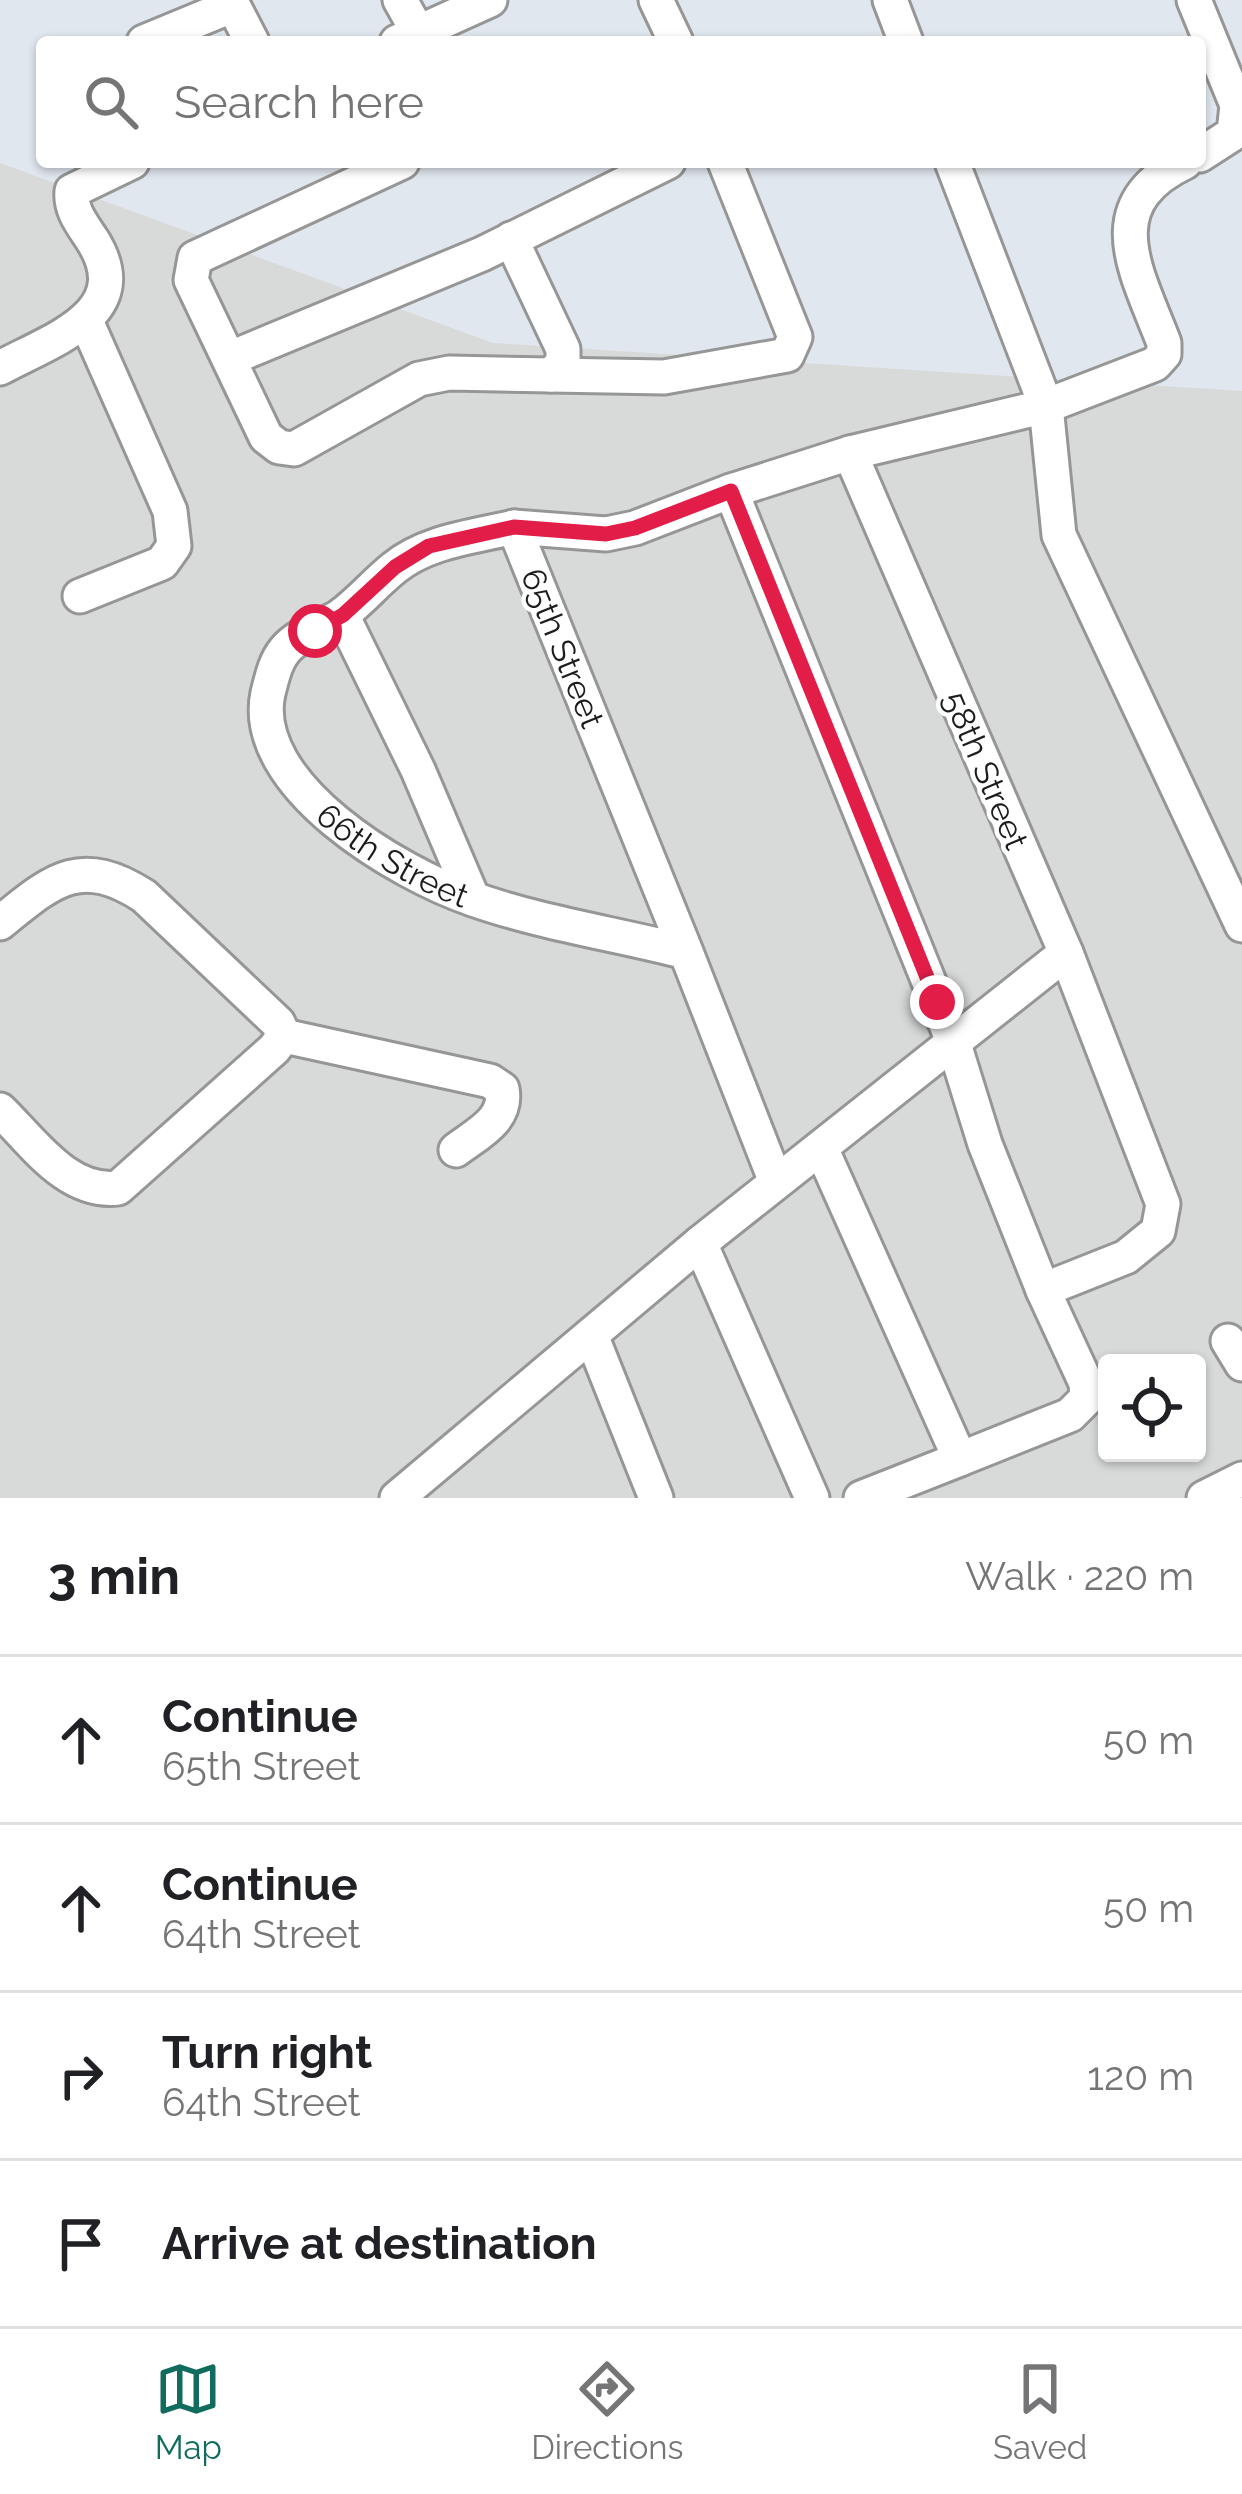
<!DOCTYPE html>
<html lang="en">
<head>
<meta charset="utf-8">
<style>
  :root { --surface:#fff; --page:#f6f6f6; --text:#202124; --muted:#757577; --line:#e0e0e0; --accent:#126c5d }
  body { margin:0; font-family:Raleway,sans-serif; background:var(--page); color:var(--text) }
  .controls { position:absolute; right:36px; bottom:36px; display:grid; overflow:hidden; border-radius:12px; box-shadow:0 3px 9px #0004 }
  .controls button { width:108px; height:108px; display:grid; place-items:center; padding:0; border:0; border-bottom:3px solid var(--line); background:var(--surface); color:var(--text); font:60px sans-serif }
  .stop { position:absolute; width:36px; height:36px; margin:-27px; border:9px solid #e11d48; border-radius:50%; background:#fff }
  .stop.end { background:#e11d48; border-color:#fff; box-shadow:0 3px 12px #0008 }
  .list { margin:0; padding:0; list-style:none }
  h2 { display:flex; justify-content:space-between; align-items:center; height:156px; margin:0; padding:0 48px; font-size:51px }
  h2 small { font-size:39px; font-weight:400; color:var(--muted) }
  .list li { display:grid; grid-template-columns:78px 1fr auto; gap:36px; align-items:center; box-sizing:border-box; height:168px; padding:0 48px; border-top:3px solid var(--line) }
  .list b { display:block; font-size:45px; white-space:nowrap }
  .list p { margin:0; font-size:39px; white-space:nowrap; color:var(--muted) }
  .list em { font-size:39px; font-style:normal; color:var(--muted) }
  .icon { flex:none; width:66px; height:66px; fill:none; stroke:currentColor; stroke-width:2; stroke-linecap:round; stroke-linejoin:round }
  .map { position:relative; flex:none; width:1242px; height:1498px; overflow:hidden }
  .search { position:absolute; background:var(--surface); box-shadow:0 3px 9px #0004; left:36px; right:36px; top:36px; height:132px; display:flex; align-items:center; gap:30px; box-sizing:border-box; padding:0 42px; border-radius:12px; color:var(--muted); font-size:45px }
  .sheet { height:828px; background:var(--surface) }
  nav { display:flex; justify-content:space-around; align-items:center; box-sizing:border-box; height:168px; border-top:3px solid var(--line); background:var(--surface); font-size:33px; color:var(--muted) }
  nav a { display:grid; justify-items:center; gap:6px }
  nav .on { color:var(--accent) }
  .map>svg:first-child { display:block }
  .residential { fill:#d8dada; fill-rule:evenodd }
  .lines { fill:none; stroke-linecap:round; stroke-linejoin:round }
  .minor-casing { stroke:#969696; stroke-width:39 }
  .minor { stroke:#fff; stroke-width:33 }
  .route { stroke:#e11d48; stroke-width:15 }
  .labels { text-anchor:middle; stroke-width:9; stroke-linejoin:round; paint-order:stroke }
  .street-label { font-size:33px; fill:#1c1c1c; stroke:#fff }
</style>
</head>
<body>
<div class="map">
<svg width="1242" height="1498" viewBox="0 0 1242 1498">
  <rect width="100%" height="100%" fill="#e0e7ee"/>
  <path class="residential" d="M0,163L493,343L1242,391V1498H0ZM1107,1363H1197V1453H1107Z"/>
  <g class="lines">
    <defs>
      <g id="minor">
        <path d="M400,0L418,32"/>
        <path d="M656,0L676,42"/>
        <path d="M890,0L906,42"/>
        <path d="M1194,0L1237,105L1234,133L1200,155"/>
        <path d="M144,42L224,9H235L252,42"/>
        <path d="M397,42L490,0"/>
        <path d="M402,162L195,258L191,280L266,437L279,447L294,449L419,379L449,373L551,375L563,363V349L511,239"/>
        <path d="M952,162L1046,406L1059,535L1242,925"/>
        <path d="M231,358L482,254L668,162"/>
        <path d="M0,368C51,340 138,314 93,241C82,224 70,210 72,191L132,162"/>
        <path d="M551,375L664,377L787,355L795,337L725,162"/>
        <path d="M731,491L850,453L1046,406L1155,364L1164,354V343C1137,272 1095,205 1185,162"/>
        <path d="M514,527L606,534L635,528L731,491L954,1044L985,1144L1043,1290L1086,1383L1087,1398L1070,1415L960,1459L821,1148"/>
        <path d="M80,596L162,563L174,546L170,511L86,321"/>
        <path d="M342,615L418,770L473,899"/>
        <path d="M0,923C53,880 80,855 144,896L278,1023L284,1036L274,1049L118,1188C67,1194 33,1142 0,1110"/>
        <path id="s1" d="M686,952L514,527C473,537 427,541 394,568C375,583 359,603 339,617C322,627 297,635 285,650C275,662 272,678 268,693C248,785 399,874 473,899C541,923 616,934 686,952L776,1182"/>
        <path d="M284,1036L490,1081L502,1089C508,1120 477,1134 456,1150"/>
        <path d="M700,1243L812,1498"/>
        <path d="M1043,1290L1126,1257L1158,1231L1163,1204L1066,953"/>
        <path d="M591,1335L656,1498"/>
        <path d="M1228,1341L1242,1364"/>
        <path d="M397,1498L700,1243L1066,953L850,453"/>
        <path d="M861,1498L960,1459"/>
        <path d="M1204,1498L1242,1479"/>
      </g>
    </defs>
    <use href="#minor" class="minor-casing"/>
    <use href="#minor" class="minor"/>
  </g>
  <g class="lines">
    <path class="route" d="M315,631L343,615L395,567L429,546L514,527L606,534L635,528L731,491L937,1002"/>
  </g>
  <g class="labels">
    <g class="street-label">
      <text transform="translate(563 648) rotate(68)" y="12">65th Street</text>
      <text transform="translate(986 770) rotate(67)" y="12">58th Street</text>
      <text dy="12" stroke="none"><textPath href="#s1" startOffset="990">66th Street</textPath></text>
    </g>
  </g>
</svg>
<div class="controls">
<button><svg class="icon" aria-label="locate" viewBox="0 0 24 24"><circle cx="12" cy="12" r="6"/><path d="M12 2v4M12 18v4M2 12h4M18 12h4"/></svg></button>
</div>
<div class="stop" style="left:315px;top:631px"></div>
<div class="stop end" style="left:937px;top:1002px"></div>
<div class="search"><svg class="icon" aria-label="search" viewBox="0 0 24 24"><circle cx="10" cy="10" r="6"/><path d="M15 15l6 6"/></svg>Search here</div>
</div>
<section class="sheet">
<h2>3 min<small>Walk · 220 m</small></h2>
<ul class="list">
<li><svg class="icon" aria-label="ahead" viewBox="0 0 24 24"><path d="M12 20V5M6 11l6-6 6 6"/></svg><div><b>Continue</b><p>65th Street</p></div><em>50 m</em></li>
<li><svg class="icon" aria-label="ahead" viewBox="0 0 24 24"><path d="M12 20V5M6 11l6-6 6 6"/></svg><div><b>Continue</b><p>64th Street</p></div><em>50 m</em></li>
<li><svg class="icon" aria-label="right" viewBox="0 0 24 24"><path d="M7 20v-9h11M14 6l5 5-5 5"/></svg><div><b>Turn right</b><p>64th Street</p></div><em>120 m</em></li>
<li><svg class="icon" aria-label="arrive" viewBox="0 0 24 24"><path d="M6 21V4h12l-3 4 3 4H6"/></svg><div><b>Arrive at destination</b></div></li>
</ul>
</section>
<nav>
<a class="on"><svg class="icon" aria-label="map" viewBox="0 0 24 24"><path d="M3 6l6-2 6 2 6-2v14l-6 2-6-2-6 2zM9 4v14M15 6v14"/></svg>Map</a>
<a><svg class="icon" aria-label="directions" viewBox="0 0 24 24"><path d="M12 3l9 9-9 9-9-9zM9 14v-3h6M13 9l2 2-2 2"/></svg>Directions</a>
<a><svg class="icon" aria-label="saved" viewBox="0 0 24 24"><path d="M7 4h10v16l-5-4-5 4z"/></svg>Saved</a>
</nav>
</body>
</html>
